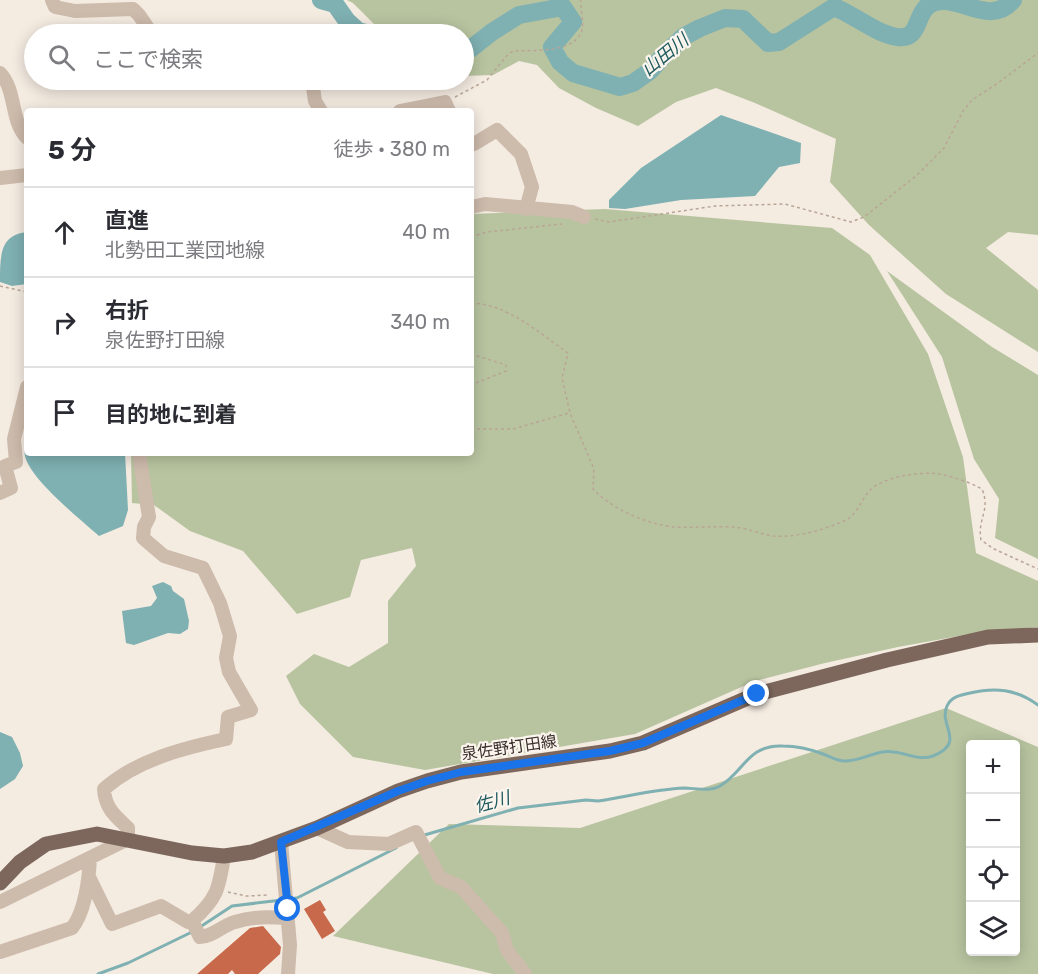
<!DOCTYPE html>
<html lang="ja">
<head>
<meta charset="utf-8">
<style>
  :root { --surface:#fff; --page:#f7f7f7; --text:#2b2b33; --muted:#7c7c81; --line:#e1e1e2 }
  body { margin:0; font-family:Rubik,"Noto Sans JP",sans-serif; background:var(--page); color:var(--text) }
  .controls { position:absolute; right:18px; bottom:18px; display:grid; overflow:hidden; border-radius:6px; box-shadow:0 3px 15px #0003 }
  .controls button { width:54px; height:54px; display:grid; place-items:center; padding:0; border:0; border-bottom:2px solid var(--line); background:var(--surface); color:var(--text); font:30px sans-serif }
  .stop { position:absolute; width:18px; height:18px; margin:-14px; border:4px solid #1a73e8; border-radius:50%; background:#fff }
  .stop.end { background:#1a73e8; border-color:#fff; box-shadow:0 2px 6px #0008 }
  .list { margin:0; padding:0; list-style:none }
  h2 { display:flex; justify-content:space-between; align-items:center; height:78px; margin:0; padding:0 24px; font-size:26px }
  h2 small { font-size:20px; font-weight:400; color:var(--muted) }
  .list li { display:grid; grid-template-columns:39px 1fr auto; gap:18px; align-items:center; box-sizing:border-box; height:90px; padding:0 24px; border-top:2px solid var(--line) }
  .list b { display:block; font-size:22px; white-space:nowrap }
  .list p { margin:0; font-size:20px; white-space:nowrap; color:var(--muted) }
  .list em { font-size:20px; font-style:normal; color:var(--muted) }
  .icon { flex:none; width:33px; height:33px; fill:none; stroke:currentColor; stroke-width:2; stroke-linecap:round; stroke-linejoin:round }
  .map { position:relative; flex:none; width:1038px; height:974px; overflow:hidden }
  .search { position:absolute; background:var(--surface); box-shadow:0 3px 15px #0003; left:24px; top:24px; width:450px; height:66px; display:flex; align-items:center; gap:15px; box-sizing:border-box; padding:0 21px; border-radius:33px; color:var(--muted); font-size:22px }
  .panel { position:absolute; background:var(--surface); box-shadow:0 3px 15px #0003; left:24px; top:108px; width:450px; height:348px; border-radius:6px }
  .map>svg:first-child { display:block }
  .green { fill:#b8c4a0; fill-rule:evenodd }
  .water { fill:#7fb0b2 }
  .lines { fill:none; stroke-linecap:round; stroke-linejoin:round }
  .stream { stroke:#7fb0b2; stroke-width:3 }
  .river { stroke:#7fb0b2; stroke-width:18 }
  .building { fill:#c8694b }
  .path { stroke:#b9a596; stroke-width:1.5; stroke-dasharray:3 3; stroke-linecap:butt }
  .minor { stroke:#cdbbac; stroke-width:14 }
  .major { stroke:#7d675c; stroke-width:15 }
  .route { stroke:#1a73e8; stroke-width:8 }
  .labels { text-anchor:middle; stroke-width:4.5; stroke-linejoin:round; paint-order:stroke }
  .street-label { font-size:16px; fill:#3b302b; stroke:#fbf5ee }
  .water-label { font-size:18px; font-style:italic; fill:#1f5a5e; stroke:#fbf5ee }
</style>
</head>
<body>
<div class="map">
<svg width="1038" height="974" viewBox="0 0 1038 974">
  <rect width="100%" height="100%" fill="#f4ebe1"/>
  <path class="green" d="M347,0H1038V235L1008,232L986,248L1038,290V352L946,294L869,225L830,182L836,139L755,103L716,88L676,102L638,126L596,108L559,88L537,65L519,61L493,75L464,76V34H384L353,3Z
    M605,209L832,228L870,255L928,354L963,457L976,553L1038,581V627L970,634L898,647L825,663L755,681L635,734L425,770L353,757L300,704L286,676L314,654L349,667L388,643V601L416,566L412,548L361,560L350,597L297,614L243,551L190,531L154,505L132,503L131,453H471V214Z
    M887,271L992,347L1038,375V559L995,538L999,499L974,459L942,357Z
    M946,708L1038,747V974H493L333,936L449,824L580,828ZM970,744H1016V952H970Z"/>
  <path class="water" d="M721,115L801,143L800,163L779,167L755,196L681,200L625,209L609,208V200L641,168Z
    M27,232V284L12,286L0,282C0,255 0,235 27,232Z
    M27,423V453H125L128,510L123,526L99,536C80,519 30,479 25,456C23,446 25,433 27,423Z
    M163,582L171,586L173,591L184,599L189,621L188,629L180,634L168,633L134,645L126,643L122,611L151,606L157,598L152,586Z
    M0,732L12,737L20,753L23,766L15,779L0,789Z"/>
  <g class="lines">
    <path class="stream" d="M421,836L518,808L586,800L598,801C626,797 656,789 684,788C695,788 710,792 720,786C743,773 748,744 783,746C796,746 810,749 823,754C829,756 838,761 844,761C860,762 877,749 893,752C907,753 919,761 933,756C967,742 938,726 947,706C951,697 960,695 970,693C995,687 1016,689 1038,705
      M289,899L297,898L396,848
      M200,927L232,906L282,900
      M98,974L128,963L194,931"/>
    <path class="river" d="M321,0L335,4L347,21L358,31L369,34
      M389,34H393
      M464,54L492,32L519,15L563,7L573,22L552,47L560,62L573,73L620,87L633,83L650,71L666,53L683,37L700,28L725,18L743,19L768,43L779,42L834,7C855,15 874,33 897,37C926,41 910,2 943,1C965,0 992,25 1013,0"/>
  </g>
  <path class="building" d="M320,900L326,910L323,912L335,931L322,939L304,909Z
    M263,926L281,947L280,954L258,974H235L232,970L228,974H197L250,928Z"/>
  <g class="lines">
    <path class="path" d="M455,97L487,80L509,53L515,51C533,50 572,53 581,33C585,24 580,9 581,0
      M595,219L609,222L715,206L785,204L851,222L864,217L916,176L944,148L963,111L972,100L998,83L1038,53
      M471,237L487,232L562,224
      M0,286L27,292
      M471,303C508,304 539,333 568,353L562,378L570,413L594,469L593,489C612,509 646,524 674,527C694,528 713,526 733,527C747,528 760,534 773,536C796,538 823,530 844,521C857,515 861,500 870,490C883,477 921,471 939,474C954,477 969,482 982,489C991,511 977,518 981,540L994,549L1038,569
      M471,354L506,365V371L471,385
      M471,429H513L569,413
      M228,892L246,896L269,895"/>
    <path class="minor" d="M52,0L55,7L75,11L133,9L139,15L152,34
      M0,73C17,91 10,121 27,138
      M312,80L315,101L321,111
      M400,111L445,102L449,111
      M471,143L474,144L497,130L521,154L532,187L526,209
      M0,178L27,175
      M471,207L485,204L572,212L584,217
      M0,493L11,488L5,466L16,462L14,439L27,387
      M317,828L348,842L389,844L416,832L440,878L461,887L502,933L507,950L525,974
      M281,842L290,945L288,974
      M224,856C219,889 217,899 192,921L200,937C212,937 223,925 235,922C253,916 270,917 288,918
      M89,877L112,924L161,906L188,922L192,921
      M0,902L128,839V828C115,816 105,808 104,789C137,760 183,748 226,739L228,717L251,710L229,672L226,658L230,636L220,603L203,568L164,556L143,538L144,527L149,517L139,453
      M0,952L72,928C85,912 89,878 90,858"/>
    <path class="major" d="M0,883L20,862L46,844L97,834L192,853L224,856L252,852L317,828L398,791L427,781L461,772L610,751L643,743L757,694L887,660L988,637L1038,635"/>
  </g>
  <g class="lines">
    <path class="route" d="M288,909L281,842L398,791L427,781L461,772L610,751L643,743L757,694"/>
  </g>
  <g class="labels">
    <g class="street-label">
      <text transform="translate(509 747) rotate(-8)" y="6">泉佐野打田線</text>
    </g>
    <g class="water-label">
      <text transform="translate(665 55) rotate(-39)" y="6">山田川</text>
      <text transform="translate(492 802) rotate(-15)" y="6">佐川</text>
    </g>
  </g>
</svg>
<div class="controls">
<button>+</button>
<button>−</button>
<button><svg class="icon" aria-label="locate" viewBox="0 0 24 24"><circle cx="12" cy="12" r="6"/><path d="M12 2v4M12 18v4M2 12h4M18 12h4"/></svg></button>
<button><svg class="icon" aria-label="layers" viewBox="0 0 24 24"><path d="M12 4l9 5-9 5-9-5zM3 14l9 5 9-5"/></svg></button>
</div>
<div class="stop" style="left:288px;top:909px"></div>
<div class="stop end" style="left:757px;top:694px"></div>
<div class="search"><svg class="icon" aria-label="search" viewBox="0 0 24 24"><circle cx="10" cy="10" r="6"/><path d="M15 15l6 6"/></svg>ここで検索</div>
<section class="panel">
<h2>5 分<small>徒歩 · 380 m</small></h2>
<ul class="list">
<li><svg class="icon" aria-label="ahead" viewBox="0 0 24 24"><path d="M12 20V5M6 11l6-6 6 6"/></svg><div><b>直進</b><p>北勢田工業団地線</p></div><em>40 m</em></li>
<li><svg class="icon" aria-label="right" viewBox="0 0 24 24"><path d="M7 20v-9h11M14 6l5 5-5 5"/></svg><div><b>右折</b><p>泉佐野打田線</p></div><em>340 m</em></li>
<li><svg class="icon" aria-label="arrive" viewBox="0 0 24 24"><path d="M6 21V4h12l-3 4 3 4H6"/></svg><div><b>目的地に到着</b></div></li>
</ul>
</section>
</div>
</body>
</html>
